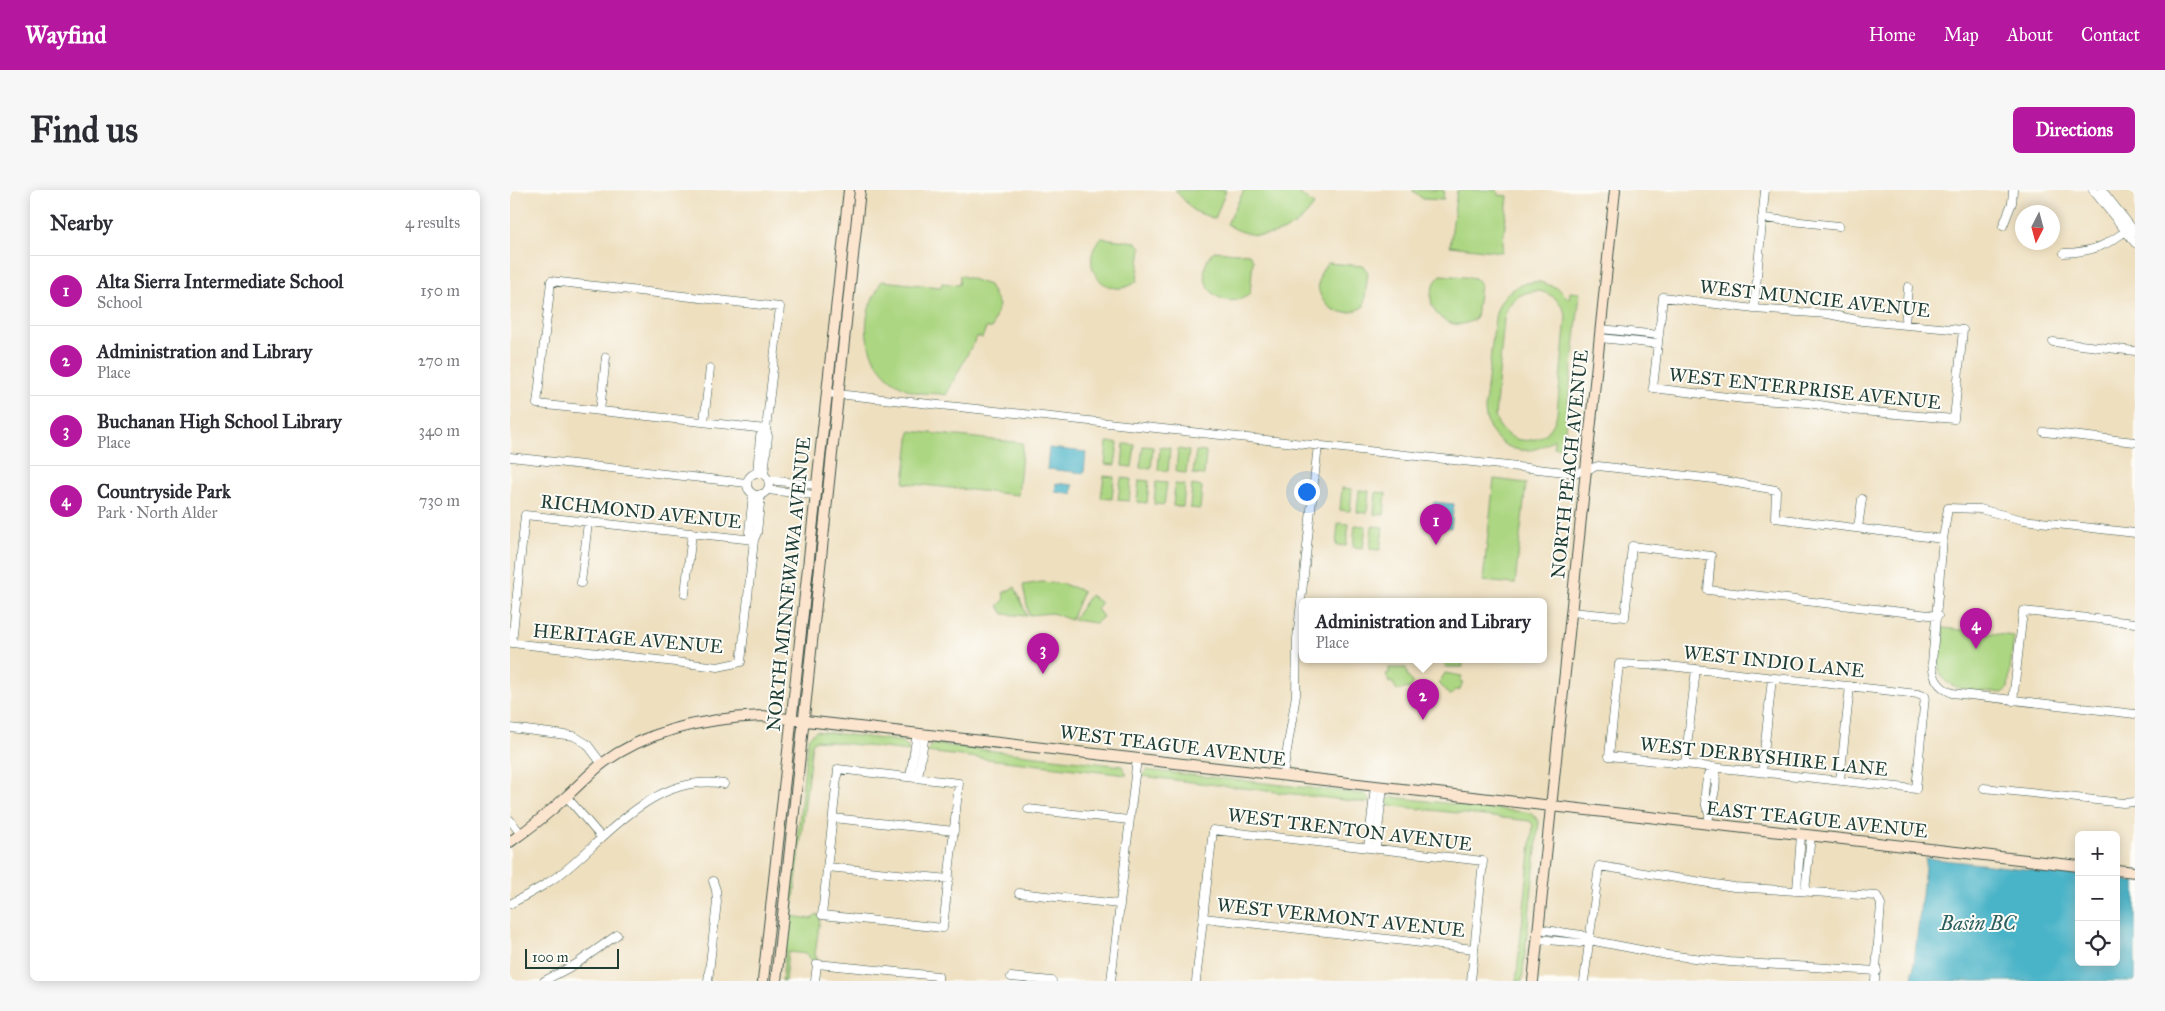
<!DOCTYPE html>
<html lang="en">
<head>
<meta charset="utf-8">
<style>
  :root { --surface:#fff; --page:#f7f7f7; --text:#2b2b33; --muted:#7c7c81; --line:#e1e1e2; --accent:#b5179e }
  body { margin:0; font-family:"IM FELL Great Primer",serif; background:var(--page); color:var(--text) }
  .controls { position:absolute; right:15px; bottom:15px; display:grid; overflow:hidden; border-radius:8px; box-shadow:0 2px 12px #0003 }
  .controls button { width:45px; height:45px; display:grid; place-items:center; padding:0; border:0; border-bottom:1px solid var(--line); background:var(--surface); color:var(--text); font:25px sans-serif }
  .compass { position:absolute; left:1505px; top:15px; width:45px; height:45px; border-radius:50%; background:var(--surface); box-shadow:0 2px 12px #0003; rotate:186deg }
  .scale { position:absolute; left:15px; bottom:12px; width:94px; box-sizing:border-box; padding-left:5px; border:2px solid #1f3d34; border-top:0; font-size:14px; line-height:18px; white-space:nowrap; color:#1f3d34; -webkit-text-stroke:4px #fdfcf7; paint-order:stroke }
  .you { position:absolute; left:796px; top:301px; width:18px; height:18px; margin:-12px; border:4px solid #fff; border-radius:50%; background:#1a73e8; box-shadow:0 0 0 8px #1a73e833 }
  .badge { display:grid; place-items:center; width:32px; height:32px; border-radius:50%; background:var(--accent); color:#fff; font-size:16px; font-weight:700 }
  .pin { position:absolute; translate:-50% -41px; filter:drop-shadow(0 1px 2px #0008) }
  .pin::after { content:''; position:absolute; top:26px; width:18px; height:15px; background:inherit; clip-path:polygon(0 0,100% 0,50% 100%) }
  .popup { position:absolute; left:789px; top:408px; width:248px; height:65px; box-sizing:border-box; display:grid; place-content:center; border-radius:8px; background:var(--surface); filter:drop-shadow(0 1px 4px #0005); font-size:16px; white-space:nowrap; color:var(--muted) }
  .popup b { font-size:19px; color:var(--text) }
  .popup::after { content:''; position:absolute; left:50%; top:100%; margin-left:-10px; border:10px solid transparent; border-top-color:var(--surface) }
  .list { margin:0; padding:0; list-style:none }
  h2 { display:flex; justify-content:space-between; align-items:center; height:65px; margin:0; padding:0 20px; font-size:21px }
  h2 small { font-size:16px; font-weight:400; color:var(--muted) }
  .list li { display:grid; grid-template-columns:32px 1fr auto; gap:15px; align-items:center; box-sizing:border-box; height:70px; padding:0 20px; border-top:1px solid var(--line) }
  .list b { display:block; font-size:19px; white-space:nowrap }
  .list p { margin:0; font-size:16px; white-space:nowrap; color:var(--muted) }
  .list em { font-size:16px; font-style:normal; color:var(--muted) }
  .icon { flex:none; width:28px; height:28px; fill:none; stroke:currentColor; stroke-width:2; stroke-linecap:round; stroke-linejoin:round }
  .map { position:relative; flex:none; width:1625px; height:791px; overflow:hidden; border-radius:8px }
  header { display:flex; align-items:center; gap:30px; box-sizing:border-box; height:70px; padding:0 25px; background:var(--accent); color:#fff }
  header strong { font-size:24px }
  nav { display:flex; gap:28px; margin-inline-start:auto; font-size:18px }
  .intro { display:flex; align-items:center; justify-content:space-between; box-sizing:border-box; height:120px; padding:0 30px }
  h1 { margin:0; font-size:35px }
  .button { padding:12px 22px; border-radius:8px; background:var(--accent); color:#fff; font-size:18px; font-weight:700 }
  main { display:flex; gap:30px; padding:0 30px }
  aside { flex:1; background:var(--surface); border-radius:8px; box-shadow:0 2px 12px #0003 }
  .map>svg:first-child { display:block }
  .green { fill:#acd681; stroke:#668a5a; fill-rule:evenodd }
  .water { fill:#49b3c7; stroke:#34787e }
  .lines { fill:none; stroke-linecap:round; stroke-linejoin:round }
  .street-casing { stroke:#3e5549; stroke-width:9 }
  .secondary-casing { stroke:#3e5549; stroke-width:12 }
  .street { stroke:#fff; stroke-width:8 }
  .secondary { stroke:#fce5cf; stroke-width:10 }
  .labels { text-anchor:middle; stroke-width:4; stroke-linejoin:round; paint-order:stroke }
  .street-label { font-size:19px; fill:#1f3d34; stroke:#fdfcf7 }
  .water-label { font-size:20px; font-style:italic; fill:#2c6060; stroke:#fdfcf7 }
</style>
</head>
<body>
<header>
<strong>Wayfind</strong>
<nav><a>Home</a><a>Map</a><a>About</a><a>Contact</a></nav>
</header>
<div class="intro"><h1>Find us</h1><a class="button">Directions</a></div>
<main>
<aside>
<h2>Nearby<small>4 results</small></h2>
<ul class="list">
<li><span class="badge">1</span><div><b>Alta Sierra Intermediate School</b><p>School</p></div><em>150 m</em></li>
<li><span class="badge">2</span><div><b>Administration and Library</b><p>Place</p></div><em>270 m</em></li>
<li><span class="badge">3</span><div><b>Buchanan High School Library</b><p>Place</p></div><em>340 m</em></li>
<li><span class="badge">4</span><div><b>Countryside Park</b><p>Park · North Alder</p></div><em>730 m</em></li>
</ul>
</aside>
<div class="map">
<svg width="1625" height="791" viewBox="0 0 1625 791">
  <rect width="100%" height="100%" fill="#fdfcf7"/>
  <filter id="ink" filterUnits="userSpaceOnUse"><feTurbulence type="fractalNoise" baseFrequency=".02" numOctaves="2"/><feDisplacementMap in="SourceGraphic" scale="10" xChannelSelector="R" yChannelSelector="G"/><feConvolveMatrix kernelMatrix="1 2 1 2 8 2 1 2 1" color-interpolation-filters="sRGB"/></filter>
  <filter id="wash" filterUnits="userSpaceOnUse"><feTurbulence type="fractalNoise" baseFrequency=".0096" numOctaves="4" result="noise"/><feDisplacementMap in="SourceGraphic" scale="20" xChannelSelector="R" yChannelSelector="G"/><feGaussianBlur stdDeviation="1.12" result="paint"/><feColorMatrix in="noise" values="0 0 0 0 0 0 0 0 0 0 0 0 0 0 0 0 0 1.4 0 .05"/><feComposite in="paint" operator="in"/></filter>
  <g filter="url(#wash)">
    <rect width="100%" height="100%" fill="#eedfbf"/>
    <path class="green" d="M665,0H716L705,29L684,21Z
      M734,0H785L804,15C784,45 747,55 717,34Z
      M902,0H934L933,10L913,9Z
      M947,0H984L988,1V5L998,6L992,62L940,56Z
      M591,48L626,52L631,57L627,91C598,114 565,76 591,48Z
      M704,61L739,64L743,70L740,104C710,126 678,88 704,61Z
      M818,73L853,76L858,82L854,116C824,138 792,100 818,73Z
      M450,85L479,95L489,115L482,138H476L472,148L467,146L436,205C425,202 413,205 401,201C368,188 349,154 359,119C361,109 368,101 371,91L431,97L432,93L449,95Z
      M931,85L965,88L970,94L966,128C937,149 904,112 931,85Z
      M1030,92L1048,98L1059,109L1060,102L1070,103L1053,258L1044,257V249C1014,274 974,255 975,215L985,128C989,105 1006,91 1030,92ZM1029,101C1043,104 1052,112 1056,126L1047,223C1041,258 995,260 985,226L994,129C997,111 1011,101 1029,101Z
      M400,241L513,253L508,305L394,293Z
      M597,252L608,253L605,275L595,274Z
      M614,254L625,255L622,277L612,276Z
      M633,256L643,257L641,279L630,278Z
      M650,257L660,258L658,281L648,280Z
      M668,259L679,261L676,283L666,282Z
      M686,261L696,262L694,285L683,284Z
      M594,286L604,287L602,309L591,308Z
      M611,288L621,289L619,311L608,310Z
      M984,289L1016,293L1005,394L973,391Z
      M629,290L639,291L637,313L627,312Z
      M646,292L657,293L654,315L644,314Z
      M665,294L675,295L673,317L663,316Z
      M682,295L692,297L690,319L680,318Z
      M832,298L842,299L840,321L830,320Z
      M849,300L859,301L857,323L847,322Z
      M866,302L876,303L874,325L864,324Z
      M828,333L839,334L836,356L826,355Z
      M845,335L856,336L853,358L843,357Z
      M862,336L873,337L870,360L860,359Z
      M532,392L553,394L573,401L561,430L542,423L519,425L513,395Z
      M505,397L517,426L494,424L488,416L495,409L493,403Z
      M580,405L591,413L587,419L593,427L586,433L563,430Z
      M1433,438L1504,446L1498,498L1493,503C1474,500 1430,504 1429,477C1428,465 1431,451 1433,438Z
      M934,469H955V471L952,472L953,477H936Z
      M879,478H896L898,487L903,493L900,498L887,500L882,492L879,493L876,484L879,483Z
      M935,483L952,486L950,491L953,492L949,501L946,499L940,506L929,493Z
      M306,541L390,551L398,557V561L306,550L302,553L282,726L301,729L307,724L310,728L305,765L308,768L303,772L297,764L278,762L275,791H272L298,548Z
      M424,554L612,576L617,585L416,562Z
      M637,580L854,604L858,607L859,613L631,586Z
      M882,607L1022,623L1029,632L1012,791H1006L1023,635L1020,631L875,615L877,610Z"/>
    <path class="water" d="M539,258L576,262L574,283L537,279Z
      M546,293L563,295L562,304L545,302Z
      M924,312L944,314L941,338L921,335Z
      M1416,668L1569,685V772H1606V689L1625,692V791H1402Z"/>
  </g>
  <g filter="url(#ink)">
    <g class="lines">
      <defs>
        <path id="street" d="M1583,0L1625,53
          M1592,0L1625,42
          M1252,28L1329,36
          M1493,36L1502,13L1503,0
          M1554,63C1584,62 1598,55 1621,37
          M1153,107L1244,119L1318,124L1352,131L1453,140L1444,229L1340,220L1298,213L1234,209L1143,198Z
          M1244,119L1255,0
          M1395,134L1398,97
          M1091,139L1149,145
          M1090,148L1148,154
          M1543,152L1625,161
          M317,203L1065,283L1088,276L1204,289L1266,300L1265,328L1433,349
          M90,221L96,167
          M194,232L200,178
          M1534,242L1625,252
          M0,267L237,293
          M247,283L250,246L256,239
          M237 294a11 11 0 1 1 22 0a11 11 0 1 1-22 0Z
          M254,285L258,246L256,239L270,117L41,91L27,214L256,239
          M258,290L306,295
          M257,300L305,305
          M243,304L239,342L244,350
          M1348,338L1352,309
          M1625,343L1513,330L1470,319L1438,318L1433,349L1422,473C1423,488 1428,497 1442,503L1625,524
          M244,350L15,325L2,453L208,477L231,472L244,350L247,343L251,304
          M71,393L78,332
          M175,404L182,343
          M1061,422L1115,427L1122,356L1201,366L1198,400L1428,426
          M1109,474L1159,476L1408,504L1415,506L1406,599L1099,566Z
          M1503,511L1513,421L1625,433
          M0,538L64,546L77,554L92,574
          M1175,574L1186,479
          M328,579L449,593L433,738L312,725Z
          M1252,582L1262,488
          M773,585L786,505L787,449L808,255
          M400,587L407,543
          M408,588L415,544
          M1330,590L1340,496
          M1474,598L1613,613L1625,612
          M56,606L91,647
          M518,619L619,630
          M1199,623C1192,612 1195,587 1203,577
          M323,628L444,641
          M0,630L11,644
          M1198,634C1199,616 1211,595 1203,577
          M858,657L865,596
          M866,658L873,597
          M317,677L439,689
          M1287,700L1291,645
          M1295,701L1301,646
          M509,703L609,714
          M0,714C23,702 45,690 64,673C106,636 152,583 214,594
          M694,728L964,759
          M1028,739L1072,745L1079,750L1157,765L1220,772L1367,781
          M1027,749L1070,753L1079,750
          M501,787L542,791
          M34,791L66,774L107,745
          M198,791L207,712L206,700L203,691
          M305,791L307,774L428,786V791
          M601,791L627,568
          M686,791L703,640L973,671L961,791
          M1074,791L1089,676L1224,697L1367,706L1371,714L1365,791"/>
        <path id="secondary" d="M0,652C20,638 39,623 57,606C69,595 80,583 93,573C138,540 198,528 252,526L1569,676
          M1606,680L1625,682
          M253,791L339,0
          M266,791L350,0
          M1023,791L1105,0"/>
      </defs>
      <use href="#street" class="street-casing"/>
      <use href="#secondary" class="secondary-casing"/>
      <use href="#street" class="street"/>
      <use href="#secondary" class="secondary"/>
    </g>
  </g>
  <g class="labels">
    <g class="street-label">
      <text transform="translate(1305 108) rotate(6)" y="7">WEST MUNCIE AVENUE</text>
      <text transform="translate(1295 198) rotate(6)" y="7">WEST ENTERPRISE AVENUE</text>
      <text transform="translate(1059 274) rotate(-84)" y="7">NORTH PEACH AVENUE</text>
      <text transform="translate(131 321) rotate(6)" y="7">RICHMOND AVENUE</text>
      <text transform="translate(278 394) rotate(-84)" y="7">NORTH MINNEWAWA AVENUE</text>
      <text transform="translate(118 448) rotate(5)" y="7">HERITAGE AVENUE</text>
      <text transform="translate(1264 471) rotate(6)" y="7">WEST INDIO LANE</text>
      <text transform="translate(663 555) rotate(7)" y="7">WEST TEAGUE AVENUE</text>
      <text transform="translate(1254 566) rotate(6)" y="7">WEST DERBYSHIRE LANE</text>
      <text transform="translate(1307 629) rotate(6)" y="7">EAST TEAGUE AVENUE</text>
      <text transform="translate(840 639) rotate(7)" y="7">WEST TRENTON AVENUE</text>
      <text transform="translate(831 727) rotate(6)" y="7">WEST VERMONT AVENUE</text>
    </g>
    <g class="water-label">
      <text x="1468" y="740">Basin BC</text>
    </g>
  </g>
</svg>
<div class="controls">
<button>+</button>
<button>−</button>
<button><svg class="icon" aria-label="locate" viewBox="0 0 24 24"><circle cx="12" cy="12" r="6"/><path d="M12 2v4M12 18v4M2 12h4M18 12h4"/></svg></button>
</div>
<svg class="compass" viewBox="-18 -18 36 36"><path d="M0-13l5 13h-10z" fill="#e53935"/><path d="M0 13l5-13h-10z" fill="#7c7c81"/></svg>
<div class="scale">100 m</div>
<div class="you"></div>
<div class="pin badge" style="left:926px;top:355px">1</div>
<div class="pin badge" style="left:913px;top:530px">2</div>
<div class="popup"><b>Administration and Library</b>Place</div>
<div class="pin badge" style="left:533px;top:484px">3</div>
<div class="pin badge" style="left:1466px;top:459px">4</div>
</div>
</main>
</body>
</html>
